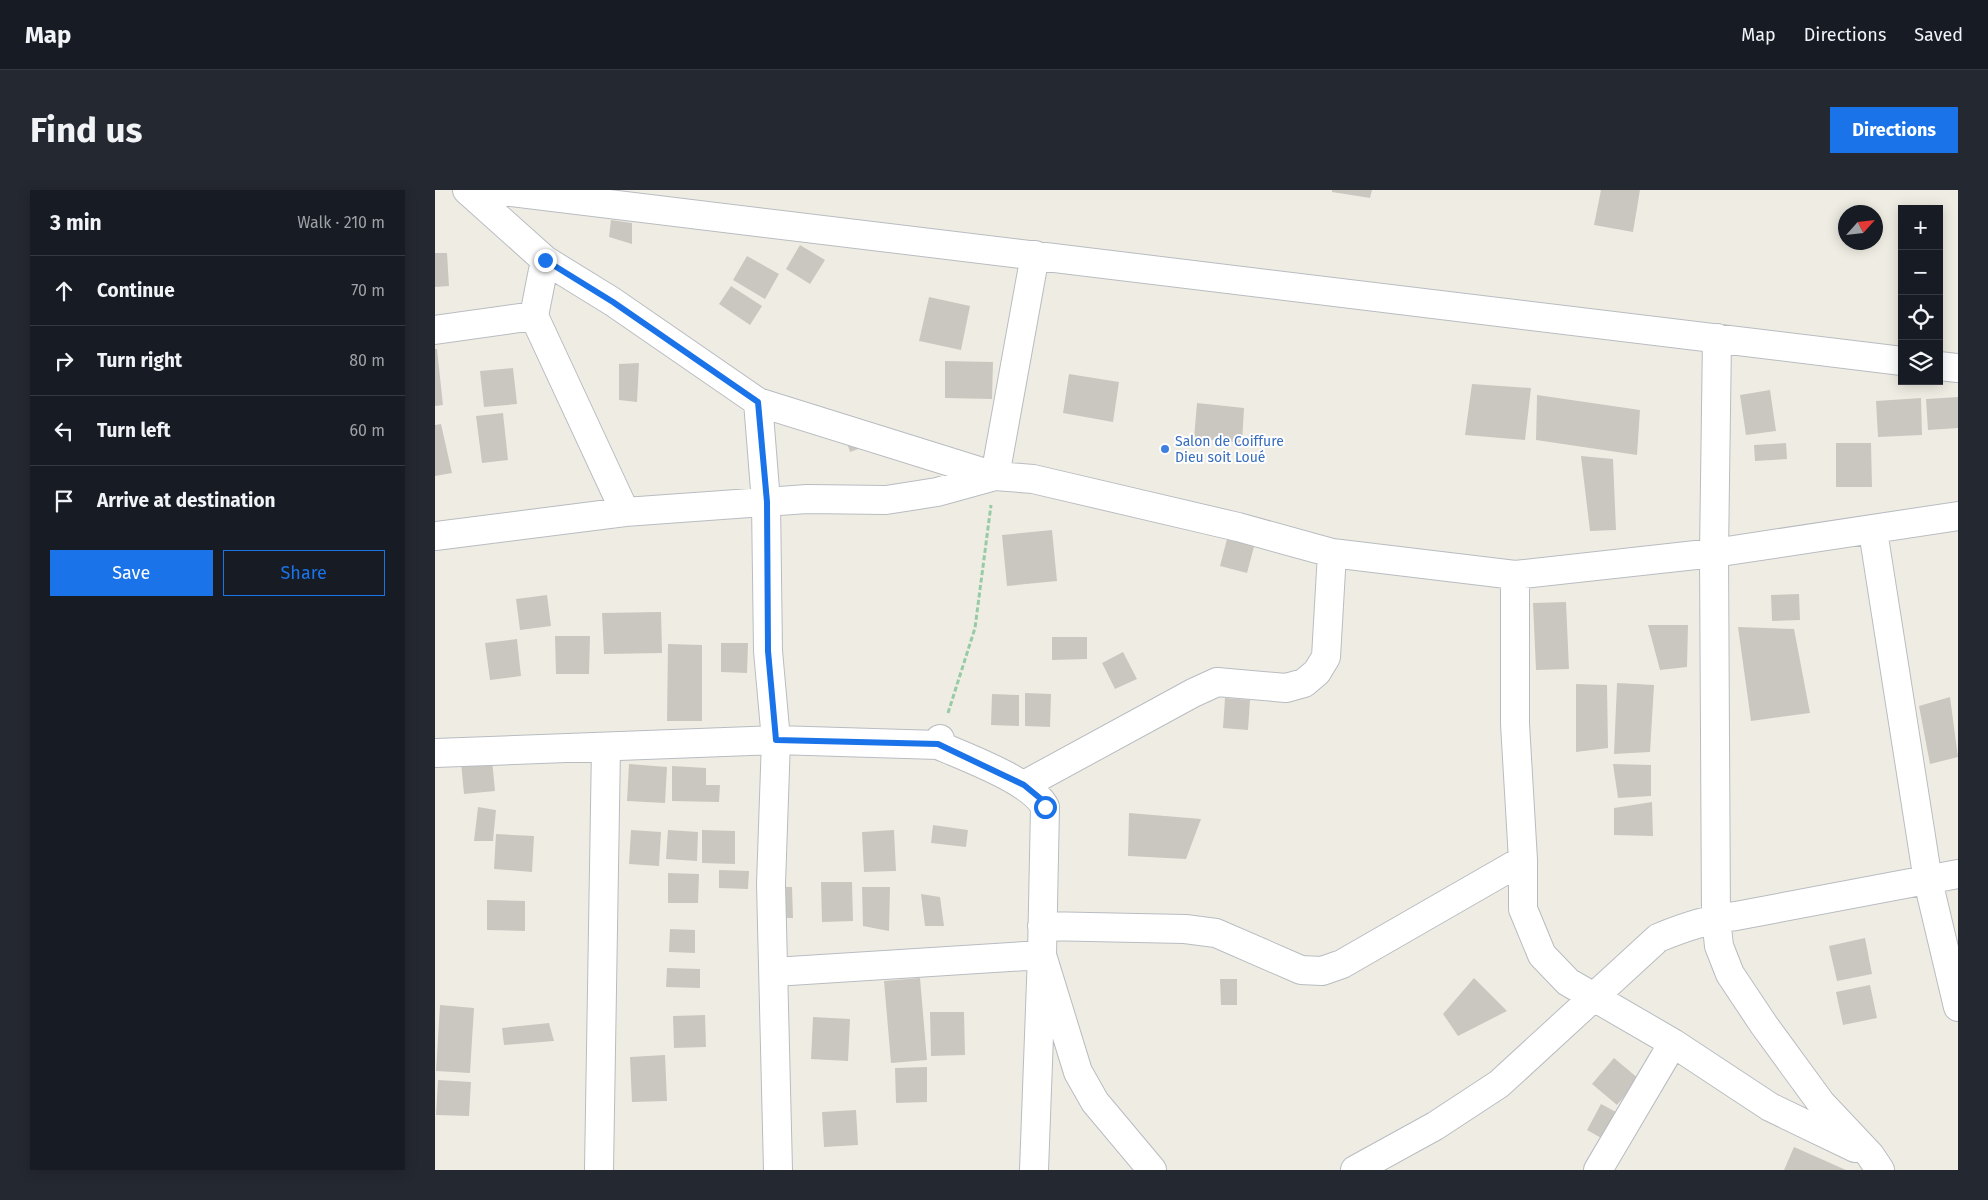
<!DOCTYPE html>
<html lang="en">
<head>
<meta charset="utf-8">
<style>
  :root { --surface:#171b24; --page:#242831; --text:#f1f3f6; --muted:#9ea1a6; --line:#363941; --accent:#1a73e8 }
  body { margin:0; font-family:"Fira Sans",sans-serif; background:var(--page); color:var(--text) }
  .controls { position:absolute; right:15px; top:15px; display:grid; overflow:hidden; border-radius:0px; box-shadow:0 2px 12px #0003 }
  .controls button { width:45px; height:45px; display:grid; place-items:center; padding:0; border:0; border-bottom:1px solid var(--line); background:var(--surface); color:var(--text); font:25px sans-serif }
  .compass { position:absolute; left:1403px; top:15px; width:45px; height:45px; border-radius:50%; background:var(--surface); box-shadow:0 2px 12px #0003; rotate:63deg }
  .stop { position:absolute; width:15px; height:15px; margin:-11px; border:4px solid #1a73e8; border-radius:50%; background:#fff }
  .stop.end { background:#1a73e8; border-color:#fff; box-shadow:0 1px 5px #0008 }
  .list { margin:0; padding:0; list-style:none }
  h2 { display:flex; justify-content:space-between; align-items:center; height:65px; margin:0; padding:0 20px; font-size:21px }
  h2 small { font-size:16px; font-weight:400; color:var(--muted) }
  .list li { display:grid; grid-template-columns:32px 1fr auto; gap:15px; align-items:center; box-sizing:border-box; height:70px; padding:0 20px; border-top:1px solid var(--line) }
  .list b { display:block; font-size:19px; white-space:nowrap }
  .list em { font-size:16px; font-style:normal; color:var(--muted) }
  .actions { display:flex; gap:10px; padding:15px 20px }
  .actions a { flex:1; padding:11px 0; border:1px solid var(--accent); border-radius:0px; text-align:center; font-size:18px; color:var(--accent) }
  .actions .main { background:var(--accent); color:#fff }
  .icon { flex:none; width:28px; height:28px; fill:none; stroke:currentColor; stroke-width:2; stroke-linecap:round; stroke-linejoin:round }
  .map { position:relative; flex:none; width:1523px; height:980px; overflow:hidden; border-radius:0px }
  header { display:flex; align-items:center; gap:30px; box-sizing:border-box; height:70px; padding:0 25px; background:var(--surface); border-bottom:1px solid var(--line) }
  header strong { font-size:24px }
  nav { display:flex; gap:28px; margin-inline-start:auto; font-size:18px }
  .intro { display:flex; align-items:center; justify-content:space-between; box-sizing:border-box; height:120px; padding:0 30px }
  h1 { margin:0; font-size:35px }
  .button { padding:12px 22px; border-radius:0px; background:var(--accent); color:#fff; font-size:18px; font-weight:700 }
  main { display:flex; gap:30px; padding:0 30px }
  aside { flex:1; background:var(--surface); border-radius:0px; box-shadow:0 2px 12px #0003 }
  .map>svg:first-child { display:block }
  .building { fill:#cac7c0 }
  .lines { fill:none; stroke-linecap:round; stroke-linejoin:round }
  .street-casing { stroke:#b8bcc1; stroke-width:30 }
  .path { stroke:#96cba6; stroke-width:3; stroke-dasharray:5 2.5; stroke-linecap:butt }
  .street { stroke:#fff; stroke-width:28 }
  .route { stroke:#1a73e8; stroke-width:6 }
  .shop-dot { fill:#3f7fe0; stroke:#fff; stroke-width:2 }
  .labels { text-anchor:middle; stroke-width:4; stroke-linejoin:round; paint-order:stroke }
  .shop-label { font-size:14px; fill:#366cbe; stroke:#fff; text-anchor:start }
</style>
</head>
<body>
<header>
<strong>Map</strong>
<nav><a>Map</a><a>Directions</a><a>Saved</a></nav>
</header>
<div class="intro"><h1>Find us</h1><a class="button">Directions</a></div>
<main>
<aside>
<h2>3 min<small>Walk · 210 m</small></h2>
<ul class="list">
<li><svg class="icon" aria-label="ahead" viewBox="0 0 24 24"><path d="M12 20V5M6 11l6-6 6 6"/></svg><div><b>Continue</b></div><em>70 m</em></li>
<li><svg class="icon" aria-label="right" viewBox="0 0 24 24"><path d="M7 20v-9h11M14 6l5 5-5 5"/></svg><div><b>Turn right</b></div><em>80 m</em></li>
<li><svg class="icon" aria-label="left" viewBox="0 0 24 24"><path d="M17 20v-9H6M10 6l-5 5 5 5"/></svg><div><b>Turn left</b></div><em>60 m</em></li>
<li><svg class="icon" aria-label="arrive" viewBox="0 0 24 24"><path d="M6 21V4h12l-3 4 3 4H6"/></svg><div><b>Arrive at destination</b></div></li>
</ul>
<div class="actions"><a class="main">Save</a><a>Share</a></div>
</aside>
<div class="map">
<svg width="1523" height="980" viewBox="0 0 1523 980">
  <rect width="100%" height="100%" fill="#efede3"/>
  <path class="building" d="M897,0H937L935,8L897,2Z
    M1166,0H1205L1198,42L1159,35Z
    M176,30L197,33V54L174,47Z
    M365,55L390,70L375,94L351,79Z
    M0,63H12L14,96L0,97Z
    M312,66L344,84L330,109L298,90Z
    M296,96L327,116L315,135L284,114Z
    M494,107L535,116L526,160L484,151Z
    M0,159H2L8,215L0,216Z
    M510,171L558,172L557,209L510,208Z
    M204,173L202,212L184,210V174Z
    M78,178L82,214L49,217L45,181Z
    M634,184L684,192L678,232L628,223Z
    M1037,194L1096,198L1090,250L1030,245Z
    M1335,200L1341,241L1311,245L1305,205Z
    M1102,205L1205,220L1202,265L1101,250Z
    M1523,207V238L1493,240L1491,209Z
    M1486,208L1487,245L1443,247L1441,211Z
    M762,213L809,218L807,253L759,248Z
    M68,223L73,270L47,273L41,226Z
    M6,234L17,283L0,286V235Z
    M412,253L426,258L415,262Z
    M1351,253L1352,269L1320,271L1319,255Z
    M1401,253H1436L1437,297H1401Z
    M1146,266L1178,269L1181,340L1155,341Z
    M617,340L622,391L572,396L567,345Z
    M793,345L820,353L812,383L785,376Z
    M1364,404L1365,430L1337,431L1336,405Z
    M112,405L116,436L85,440L81,409Z
    M1131,412L1134,479L1101,480L1098,413Z
    M226,422L227,463L169,464L167,423Z
    M1213,435H1253L1252,477L1225,480Z
    M1303,437L1359,439L1375,523L1316,531Z
    M120,446H155L154,484H121Z
    M617,447H652V469L617,470Z
    M82,449L86,486L55,490L50,453Z
    M286,453H313L312,483L286,482Z
    M233,454L267,455V531H232Z
    M688,462L702,489L680,499L667,473Z
    M1182,493L1219,495L1215,562L1179,564Z
    M1141,494L1172,495L1173,558L1141,562Z
    M590,503L616,504L615,537L590,536Z
    M557,504L584,505V536L556,535Z
    M1515,507L1523,567L1495,574L1484,516Z
    M790,508L815,510L813,540L788,538Z
    M57,569L60,601L29,604L26,572Z
    M194,574L232,577L230,613L192,611Z
    M1178,574L1216,575V606L1183,608Z
    M237,576L271,578V595H285L284,612L237,611Z
    M1217,612L1218,646L1179,645V618Z
    M43,617L61,620L58,651H39Z
    M694,623L766,629L751,669L693,666Z
    M498,635L533,640L531,657L496,653Z
    M196,640L226,642L224,676L194,674Z
    M233,640L263,642L262,671L231,669Z
    M267,640L300,641V674L267,673Z
    M459,640L461,681L429,682L427,642Z
    M61,644L99,646L97,682L59,679Z
    M284,680L314,681L313,699L284,698Z
    M233,683L264,684L263,713H233Z
    M386,692H417L418,731L387,732Z
    M344,697H357L358,728H345Z
    M427,697H455L454,741L428,736Z
    M486,704L505,707L509,736H490Z
    M52,710L90,711V741L52,740Z
    M235,739L260,740V763L234,762Z
    M1430,748L1437,784L1402,791L1394,756Z
    M232,778L265,779V798L231,797Z
    M485,788L492,870L456,873L449,791Z
    M1039,788L1072,821L1023,846L1008,824Z
    M785,789H802V815H786Z
    M1435,795L1442,828L1408,835L1401,802Z
    M5,815L39,818L35,883L1,881Z
    M495,822H529L530,865L496,866Z
    M270,825L271,857L239,858L238,826Z
    M378,827L415,829L413,871L376,869Z
    M114,833L119,851L69,855L67,838Z
    M230,865L232,911L197,912L195,867Z
    M1179,868L1204,889L1182,915L1157,894Z
    M492,877V912L461,913L460,878Z
    M3,890L36,892L34,926L1,925Z
    M1166,914L1181,922L1168,949L1152,940Z
    M421,920L423,955L389,957L387,922Z
    M1359,957L1411,980H1349Z"/>
  <g class="lines">
    <defs>
      <path id="street" d="M32,0L110,70L178,112L323,212L560,286L598,289L803,337L897,363L1080,385L1279,363L1523,326
        M59,0L1467,171
        M110,70L99,126L190,322
        M0,140L99,126
        M1282,148L1279,363L1281,728L1284,756L1295,784L1329,835L1386,913L1435,965L1445,980
        M1504,176L1523,178
        M323,212L331,312L333,461L341,550L336,694L343,980
        M1438,341L1493,691L1523,817
        M0,346L190,322L372,309L451,310L502,302L560,286L600,65
        M1080,385V534L1088,670V719L1107,765L1133,792L1238,853L1335,917L1420,958
        M505,549L503,555C530,567 597,591 610,617L607,765L643,882L660,912L717,980
        M0,563L341,550L503,555
        M589,595L758,503L782,492L851,498L869,493L882,482L891,467L897,363
        M607,736L750,739L781,743L866,780L887,781L907,774L1088,670
        M339,782L607,765L599,980
        M164,980L171,557
        M920,980L1000,936L1064,894L1223,748C1249,737 1273,729 1301,726L1523,684
        M1163,980L1238,853"/>
    </defs>
    <use href="#street" class="street-casing"/>
    <path class="path" d="M513,523L540,438L556,315"/>
    <use href="#street" class="street"/>
  </g>
  <g class="lines">
    <path class="route" d="M110,70L178,112L323,212L332,312L333,461L341,550L503,554L589,595L606,609L610,617"/>
  </g>
  <circle class="shop-dot" cx="730" cy="259" r="5"/>
  <g class="labels">
    <g class="shop-label">
      <text x="740" y="256">Salon de Coiffure<tspan x="740" dy="16">Dieu soit Loué</tspan></text>
    </g>
  </g>
</svg>
<div class="controls">
<button>+</button>
<button>−</button>
<button><svg class="icon" aria-label="locate" viewBox="0 0 24 24"><circle cx="12" cy="12" r="6"/><path d="M12 2v4M12 18v4M2 12h4M18 12h4"/></svg></button>
<button><svg class="icon" aria-label="layers" viewBox="0 0 24 24"><path d="M12 4l9 5-9 5-9-5zM3 14l9 5 9-5"/></svg></button>
</div>
<svg class="compass" viewBox="-18 -18 36 36"><path d="M0-13l5 13h-10z" fill="#e53935"/><path d="M0 13l5-13h-10z" fill="#9ea1a6"/></svg>
<div class="stop" style="left:610px;top:617px"></div>
<div class="stop end" style="left:110px;top:70px"></div>
</div>
</main>
</body>
</html>
